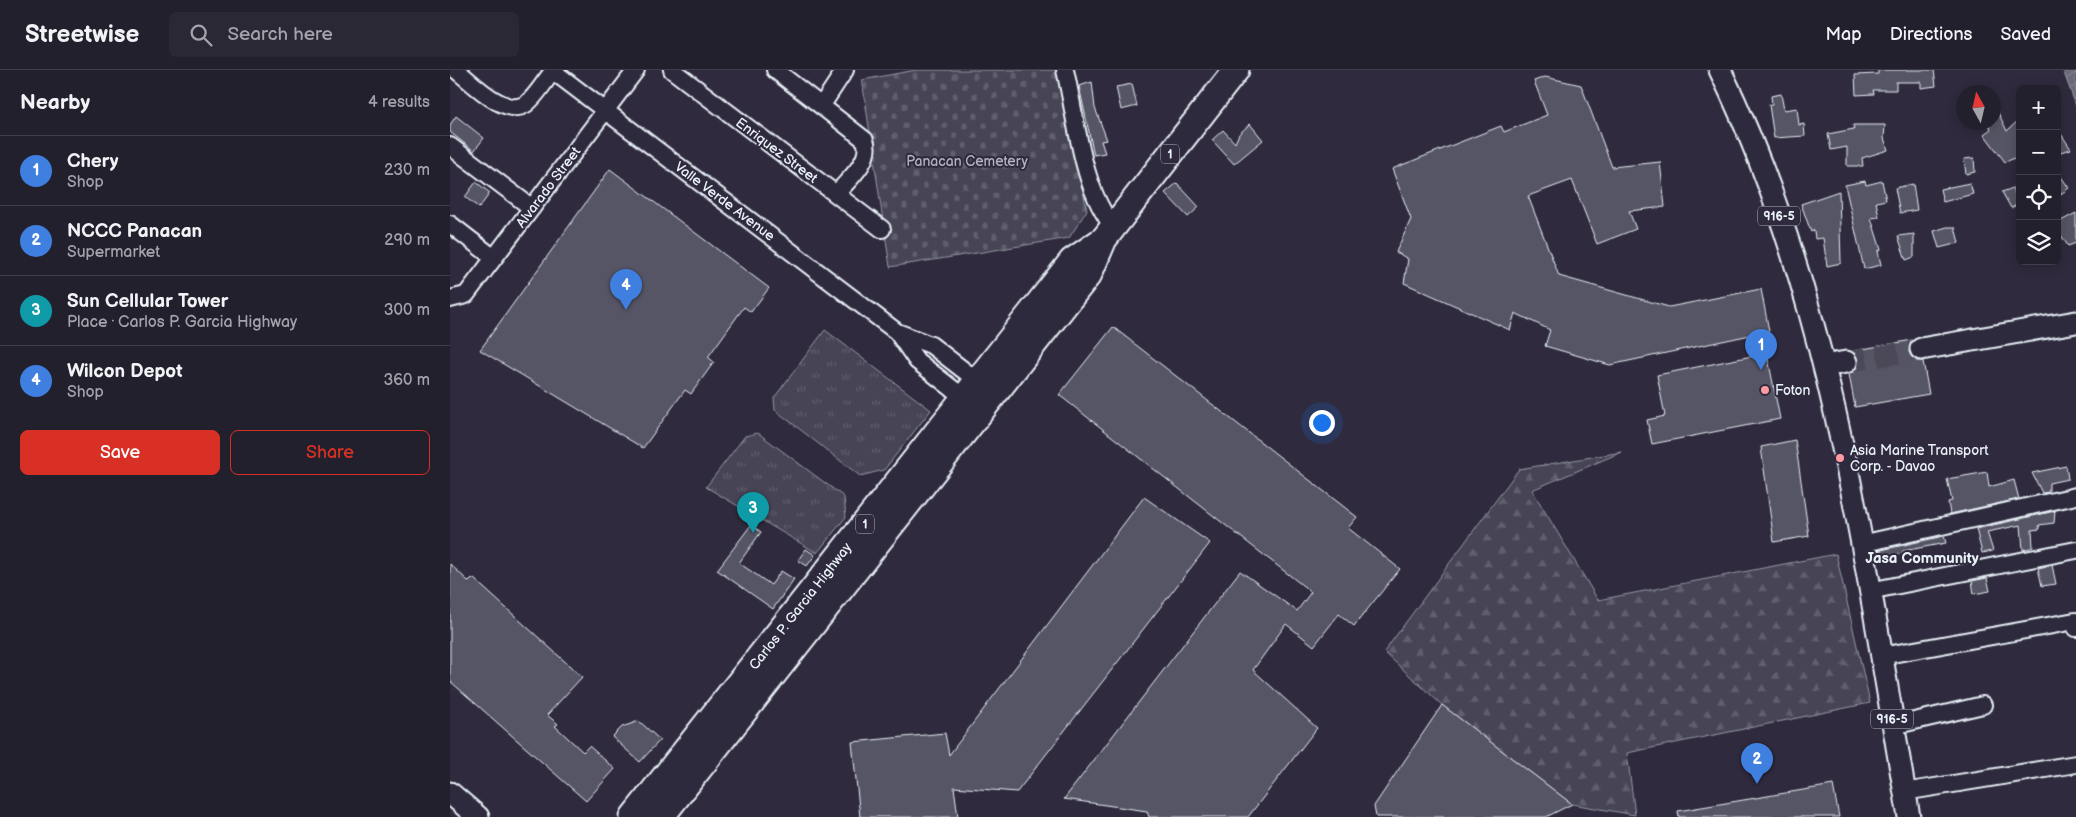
<!DOCTYPE html>
<html lang="en">
<head>
<meta charset="utf-8">
<style>
  :root { --surface:#23202e; --page:#2b2836; --text:#f1f3f6; --muted:#a3a3aa; --line:#403e4a; --accent:#d93025 }
  body { margin:0; font-family:"Balsamiq Sans",sans-serif; background:var(--page); color:var(--text) }
  .controls { position:absolute; right:15px; top:15px; display:grid; overflow:hidden; border-radius:8px; box-shadow:0 2px 12px #0003 }
  .controls button { width:45px; height:45px; display:grid; place-items:center; padding:0; border:0; border-bottom:1px solid var(--line); background:var(--surface); color:var(--text); font:25px sans-serif }
  .compass { position:absolute; left:1506px; top:15px; width:45px; height:45px; border-radius:50%; background:var(--surface); box-shadow:0 2px 12px #0003; rotate:352deg }
  .you { position:absolute; left:871px; top:352px; width:18px; height:18px; margin:-12px; border:4px solid #fff; border-radius:50%; background:#1a73e8; box-shadow:0 0 0 8px #1a73e833 }
  .badge { display:grid; place-items:center; width:32px; height:32px; border-radius:50%; background:var(--accent); color:#fff; font-size:16px; font-weight:700 }
  .pin { position:absolute; translate:-50% -41px; filter:drop-shadow(0 1px 2px #0008) }
  .pin::after { content:''; position:absolute; top:26px; width:18px; height:15px; background:inherit; clip-path:polygon(0 0,100% 0,50% 100%) }
  .list { margin:0; padding:0; list-style:none }
  h2 { display:flex; justify-content:space-between; align-items:center; height:65px; margin:0; padding:0 20px; font-size:21px }
  h2 small { font-size:16px; font-weight:400; color:var(--muted) }
  .list li { display:grid; grid-template-columns:32px 1fr auto; gap:15px; align-items:center; box-sizing:border-box; height:70px; padding:0 20px; border-top:1px solid var(--line) }
  .list b { display:block; font-size:19px; white-space:nowrap }
  .list p { margin:0; font-size:16px; white-space:nowrap; color:var(--muted) }
  .list em { font-size:16px; font-style:normal; color:var(--muted) }
  .actions { display:flex; gap:10px; padding:15px 20px }
  .actions a { flex:1; padding:11px 0; border:1px solid var(--accent); border-radius:8px; text-align:center; font-size:18px; color:var(--accent) }
  .actions .main { background:var(--accent); color:#fff }
  .icon { flex:none; width:28px; height:28px; fill:none; stroke:currentColor; stroke-width:2; stroke-linecap:round; stroke-linejoin:round }
  .map { position:relative; flex:none; width:1626px; height:747px; overflow:hidden }
  header { display:flex; align-items:center; gap:30px; box-sizing:border-box; height:70px; padding:0 25px; background:var(--surface); border-bottom:1px solid var(--line) }
  header strong { font-size:24px }
  nav { display:flex; gap:28px; margin-inline-start:auto; font-size:18px }
  .search { width:350px; height:45px; background:var(--page); display:flex; align-items:center; gap:12px; box-sizing:border-box; padding:0 18px; border-radius:8px; color:var(--muted); font-size:19px }
  main { display:flex }
  aside { flex:1; background:var(--surface) }
  .map>svg:first-child { display:block }
  .grass { fill:url(#grass-tufts); stroke:#979aa6 }
  .forest { fill:url(#forest-firs); stroke:#979aa6 }
  .cemetery { fill:url(#cemetery-stones); stroke:#979aa6 }
  .water { fill:url(#water-waves); stroke:#9c9fab }
  .building { fill:#575565; stroke:#e8f1f8 }
  .lines { fill:none; stroke-linecap:round; stroke-linejoin:round }
  .major-tunnel { stroke:#4b4859; stroke-width:21; stroke-dasharray:21 11; stroke-linecap:butt }
  .minor-casing { stroke:#e8f1f8; stroke-width:20 }
  .major-casing { stroke:#e8f1f8; stroke-width:25 }
  .highway-casing { stroke:#e8f1f8; stroke-width:29 }
  .minor { stroke:#2f2a3d; stroke-width:16 }
  .major { stroke:#2f2a3d; stroke-width:21 }
  .highway { stroke:#2f2a3d; stroke-width:25 }
  .poi-dot { fill:#ff9aa2; stroke:#2f2a3d; stroke-width:2 }
  .labels { text-anchor:middle; stroke-width:4; stroke-linejoin:round; paint-order:stroke }
  .shield { fill:#2f2a3d; stroke:#b0b5c0; stroke-width:1 }
  .shield-label { font-size:12px; font-weight:bold; fill:#e8f1f8 }
  .street-label { font-size:14px; fill:#e8f1f8; stroke:#2f2a3d }
  .park-label { font-size:14px; fill:#afb4bf; stroke:#2f2a3d }
  .poi-label { font-size:14px; fill:#e8f1f8; stroke:#2f2a3d; text-anchor:start }
  .neighbourhood-label { font-size:15px; font-weight:bold; fill:#e8f1f8; stroke:#2f2a3d }
</style>
</head>
<body>
<header>
<strong>Streetwise</strong>
<div class="search"><svg class="icon" aria-label="search" viewBox="0 0 24 24"><circle cx="10" cy="10" r="6"/><path d="M15 15l6 6"/></svg>Search here</div>
<nav><a>Map</a><a>Directions</a><a>Saved</a></nav>
</header>
<main>
<aside>
<h2>Nearby<small>4 results</small></h2>
<ul class="list">
<li><span class="badge" style="background:#3f7fe0">1</span><div><b>Chery</b><p>Shop</p></div><em>230 m</em></li>
<li><span class="badge" style="background:#3f7fe0">2</span><div><b>NCCC Panacan</b><p>Supermarket</p></div><em>290 m</em></li>
<li><span class="badge" style="background:#0f9aa8">3</span><div><b>Sun Cellular Tower</b><p>Place · Carlos P. Garcia Highway</p></div><em>300 m</em></li>
<li><span class="badge" style="background:#3f7fe0">4</span><div><b>Wilcon Depot</b><p>Shop</p></div><em>360 m</em></li>
</ul>
<div class="actions"><a class="main">Save</a><a>Share</a></div>
</aside>
<div class="map">
<svg width="1626" height="747" viewBox="0 0 1626 747">
  <defs>
    <pattern id="grass-tufts" width="24" height="20" patternUnits="userSpaceOnUse" patternTransform="scale(1.25)"><rect width="24" height="20" fill="#464455"/><path d="M3 7l-1-3M5 7V3M7 7l1-3M15 17l-1-3M17 17v-4M19 17l1-3" fill="none" stroke="#615f6e"/></pattern>
    <pattern id="forest-firs" width="22" height="20" patternUnits="userSpaceOnUse" patternTransform="scale(1.25)"><rect width="22" height="20" fill="#464455"/><path d="M5 1l3.5 6h-7zM16 11l3.5 6h-7z" fill="#615f6e"/></pattern>
    <pattern id="cemetery-stones" width="16" height="16" patternUnits="userSpaceOnUse" patternTransform="scale(1.25)"><rect width="16" height="16" fill="#464455"/><path d="M2 7V4a2 2 0 0 1 4 0v3zM10 15v-3a2 2 0 0 1 4 0v3z" fill="#615f6e"/></pattern>
    <pattern id="water-waves" width="16" height="10" patternUnits="userSpaceOnUse" patternTransform="scale(1.25)"><rect width="16" height="10" fill="#696978"/><path d="M0 5q4-4 8 0t8 0" fill="none" stroke="#7e7f8c"/></pattern>
  </defs>
  <rect width="100%" height="100%" fill="#2f2a3d"/>
  <filter id="ink" filterUnits="userSpaceOnUse"><feTurbulence type="fractalNoise" baseFrequency=".02" numOctaves="2"/><feDisplacementMap in="SourceGraphic" scale="10" xChannelSelector="R" yChannelSelector="G"/><feConvolveMatrix kernelMatrix="1 2 1 2 8 2 1 2 1" color-interpolation-filters="sRGB"/></filter>
  <g filter="url(#ink)">
    <path class="grass" d="M375,260L481,340L434,400L410,406L325,340L324,328Z
      M308,363L394,427L396,447L367,483L256,417L295,366Z"/>
    <path class="forest" d="M1172,382L1082,420L1148,530L1386,484L1420,633L1177,683L1185,745L1122,734L992,635L934,582L1069,399Z"/>
    <path class="cemetery" d="M466,0H606L637,140L619,168L440,197L412,10Z"/>
    <path class="water" d="M1613,0H1626V36Z"/>
    <path class="building" d="M1428,0H1484L1486,16L1471,18V12H1446V20H1423L1424,24L1406,25L1405,5L1428,4Z
      M1095,7L1131,15L1162,97L1210,92L1215,137L1179,141L1186,159L1147,174L1122,110L1078,126L1109,206L1219,237L1311,219L1319,261L1160,295L1095,276L1100,260L1065,243L1060,260L954,213L958,189L946,182L961,149L942,99L1051,56L1054,62L1097,45L1084,11Z
      M642,12L645,38L657,70L651,71L655,83L644,85L629,16Z
      M682,14L687,36L671,40L666,17Z
      M1331,24L1334,40L1347,38L1349,55L1354,54L1355,66L1324,68L1319,35H1322L1321,26Z
      M1544,34L1557,61L1570,49V86L1555,92L1534,64L1541,59L1538,52H1544Z
      M6,46L34,68L24,81L0,62V55Z
      M800,54L813,70L784,94L762,70L773,60L785,73L789,64Z
      M1403,55H1435L1434,68L1438,80L1412,88L1413,96H1397V77L1381,80L1378,64L1404,59Z
      M1607,58L1621,79L1607,83Z
      M1524,88L1525,102L1516,104L1514,89Z
      M160,99L319,218L301,242L294,237L258,287L264,292L241,324L235,320L193,378L30,280Z
      M1607,101L1619,118L1607,127Z
      M1415,111L1416,115L1432,111L1436,130L1426,132L1429,147L1421,148L1431,180L1428,181L1431,195L1414,199L1395,115Z
      M26,112L40,123L29,138L15,127Z
      M727,113L749,137L738,147L715,123Z
      M1520,113L1523,124L1493,132L1490,119Z
      M1463,114L1467,140L1450,143L1445,118Z
      M1563,118L1569,134L1561,138L1552,122Z
      M1389,121L1391,193L1377,196L1373,168L1365,169L1364,160L1361,162L1351,134Z
      M1626,143V173L1618,176L1607,159V153Z
      M1497,157H1505L1509,173L1489,178L1484,161Z
      M1464,164V187L1456,190L1448,166Z
      M663,257L907,447L898,458L950,499L904,556L889,544L864,576L836,554L803,600L867,658L798,747H699L697,741L614,729L790,501L847,541L861,522L609,325Z
      M1462,270L1459,282L1466,291H1473L1479,324L1405,337L1399,304L1404,301L1408,290L1402,281Z
      M1317,283L1330,349L1202,374L1197,350L1215,346L1207,305Z
      M1345,370L1359,466L1324,472L1311,377Z
      M1616,396L1618,409L1599,413V422L1592,423L1582,403Z
      M1537,402L1539,417L1564,410L1569,429L1500,444L1498,432L1502,431L1497,409Z
      M694,427L760,473L567,722L504,717L508,747H410L402,672L495,663L499,685Z
      M1605,441L1604,453L1589,455L1590,459L1582,460L1583,477L1573,480L1571,455L1537,462L1543,481L1532,483L1526,459Z
      M301,455L311,462L289,493L321,515L331,501L344,509L323,539L267,500Z
      M1494,466L1496,473L1453,481V483L1429,489L1427,481Z
      M356,479L365,485L357,496L348,490Z
      M0,494L19,512L23,508L132,607L97,645L108,654L105,656L133,682L139,676L165,699L136,731L0,611Z
      M1602,495L1606,514L1592,516L1588,498Z
      M1537,508L1540,521L1524,524L1522,511Z
      M992,635L1122,734L1096,747H926L924,736Z
      M189,651L210,670L190,692L162,667L172,657Z
      M1383,715L1389,747H1229L1228,741Z"/>
    <g class="lines">
      <path class="major-tunnel" d="M1396,292L1471,279"/>
      <defs>
        <path id="minor" d="M6,0C22,12 55,48 76,34C87,26 95,10 104,0
          M222,0L432,159
          M325,0L415,70C423,90 398,110 386,124
          M615,0C626,46 632,121 664,157
          M103,1L447,262L481,275L534,316
          M372,35L395,0
          M0,76L82,138
          M0,154L44,188
          M0,229L16,225L186,0
          M447,262L467,291L522,334
          M1411,474L1626,426
          M1419,521L1626,480
          M1431,586L1625,551L1626,558
          M1443,656L1533,635
          M1454,722L1626,694"/>
        <path id="major" d="M1270,0C1383,233 1415,495 1459,747
          M1471,279L1626,252
          M1374,296L1396,292
          M0,723L28,747"/>
        <path id="highway" d="M183,747L622,191L654,169
          M211,747L639,204L654,169L786,0"/>
      </defs>
      <use href="#minor" class="minor-casing"/>
      <use href="#major" class="major-casing"/>
      <use href="#highway" class="highway-casing"/>
      <use href="#minor" class="minor"/>
      <use href="#major" class="major"/>
      <use href="#highway" class="highway"/>
    </g>
  </g>
  <g class="poi-dot">
    <circle cx="1315" cy="320" r="5"/>
    <circle cx="1390" cy="388" r="5"/>
  </g>
  <g class="labels">
    <g class="shield">
      <rect x="711" y="74.5" width="18" height="19" rx="4"/>
      <rect x="1308" y="136.5" width="42" height="19" rx="4"/>
      <rect x="406" y="444.5" width="18" height="19" rx="4"/>
      <rect x="1421" y="639.5" width="42" height="19" rx="4"/>
    </g>
    <g class="shield-label">
      <text x="720" y="88">1</text>
      <text x="1329" y="150">916-5</text>
      <text x="415" y="458">1</text>
      <text x="1442" y="653">916-5</text>
    </g>
    <g class="street-label">
      <text transform="translate(327 80) rotate(37)" y="5">Enriquez Street</text>
      <text transform="translate(98 117) rotate(-53)" y="5">Alvarado Street</text>
      <text transform="translate(275 131) rotate(37)" y="5">Valle Verde Avenue</text>
      <text transform="translate(350 536) rotate(-52)" y="5">Carlos P. Garcia Highway</text>
    </g>
    <g class="park-label">
      <text x="517" y="96">Panacan Cemetery</text>
    </g>
    <g class="poi-label">
      <text x="1325" y="325">Foton</text>
      <text x="1400" y="385">Asia Marine Transport<tspan x="1400" dy="16">Corp. - Davao</tspan></text>
    </g>
    <g class="neighbourhood-label">
      <text x="1472" y="493">Jasa Community</text>
    </g>
  </g>
</svg>
<div class="controls">
<button>+</button>
<button>−</button>
<button><svg class="icon" aria-label="locate" viewBox="0 0 24 24"><circle cx="12" cy="12" r="6"/><path d="M12 2v4M12 18v4M2 12h4M18 12h4"/></svg></button>
<button><svg class="icon" aria-label="layers" viewBox="0 0 24 24"><path d="M12 4l9 5-9 5-9-5zM3 14l9 5 9-5"/></svg></button>
</div>
<svg class="compass" viewBox="-18 -18 36 36"><path d="M0-13l5 13h-10z" fill="#e53935"/><path d="M0 13l5-13h-10z" fill="#a3a3aa"/></svg>
<div class="you"></div>
<div class="pin badge" style="left:1311px;top:300px;background:#3f7fe0">1</div>
<div class="pin badge" style="left:1307px;top:714px;background:#3f7fe0">2</div>
<div class="pin badge" style="left:303px;top:463px;background:#0f9aa8">3</div>
<div class="pin badge" style="left:176px;top:240px;background:#3f7fe0">4</div>
</div>
</main>
</body>
</html>
